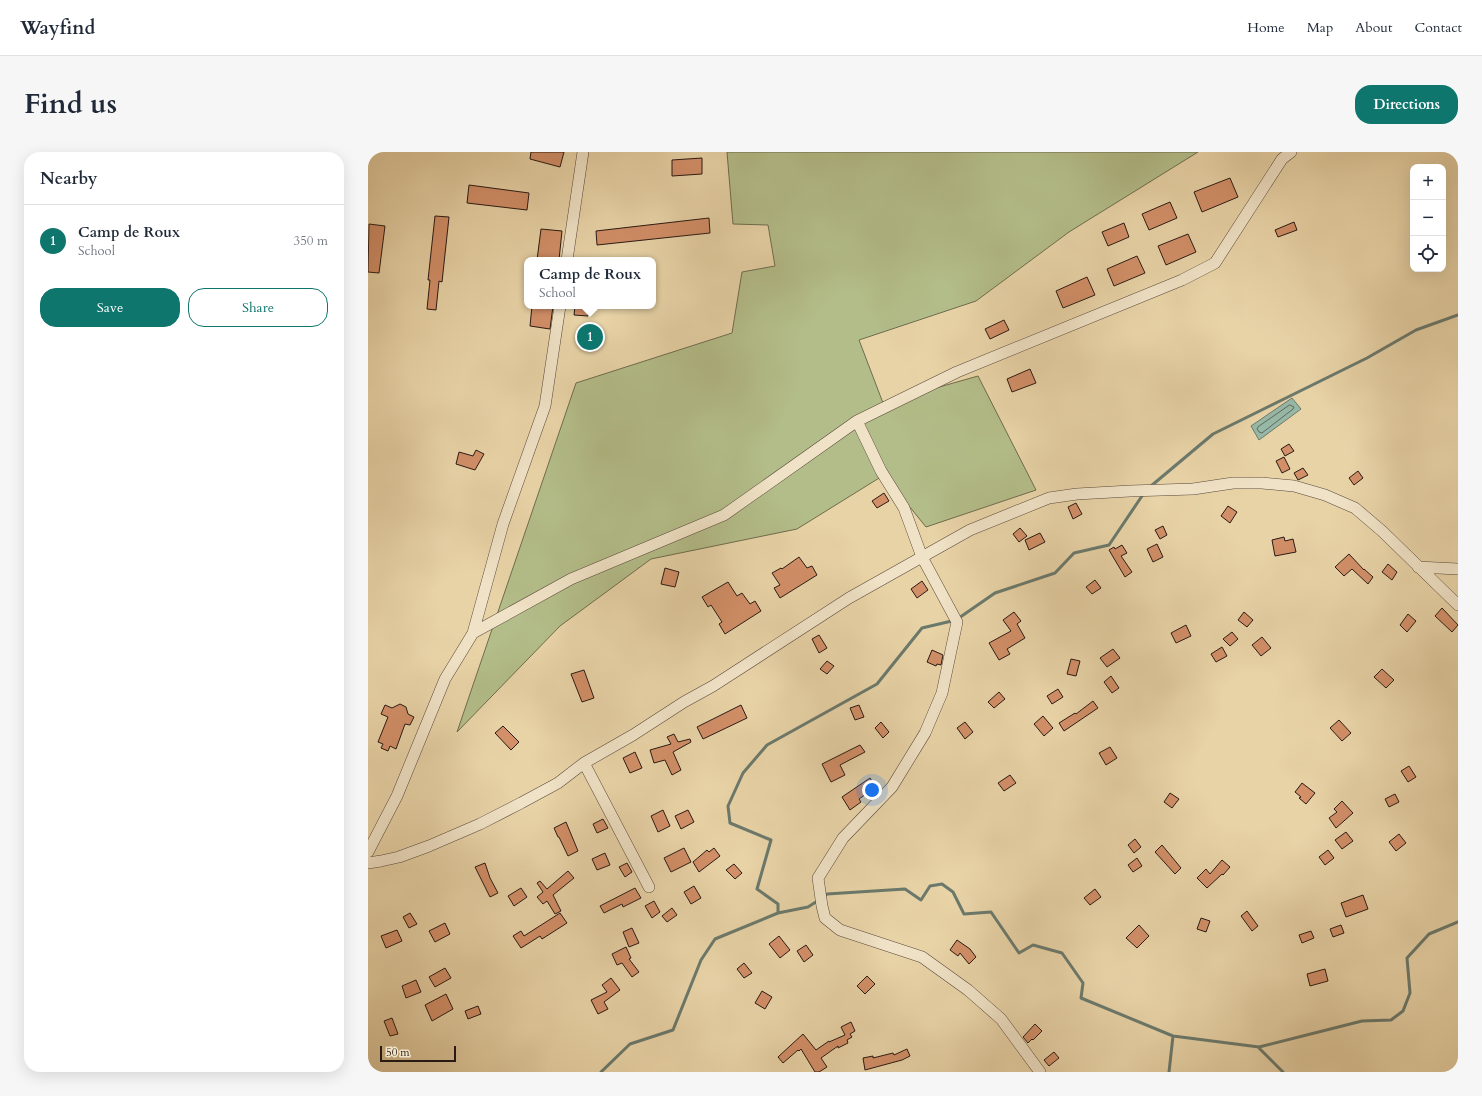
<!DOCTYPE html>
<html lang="en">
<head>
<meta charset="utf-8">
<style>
  :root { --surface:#fff; --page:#f6f6f7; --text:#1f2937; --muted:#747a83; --line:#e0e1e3; --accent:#0f766e }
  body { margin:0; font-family:Cardo,serif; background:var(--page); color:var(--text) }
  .controls { position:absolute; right:12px; top:12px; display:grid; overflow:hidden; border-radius:8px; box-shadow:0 4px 16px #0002 }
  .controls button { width:36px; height:36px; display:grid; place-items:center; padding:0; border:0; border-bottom:1px solid var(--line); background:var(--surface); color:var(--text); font:20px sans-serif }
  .scale { position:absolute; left:12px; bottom:10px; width:76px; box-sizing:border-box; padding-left:4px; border:2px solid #291a14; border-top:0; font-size:11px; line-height:14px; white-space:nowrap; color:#291a14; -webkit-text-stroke:3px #f0e2c6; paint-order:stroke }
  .you { position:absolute; left:504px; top:638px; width:14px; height:14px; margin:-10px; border:3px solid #fff; border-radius:50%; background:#1a73e8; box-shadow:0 0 0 6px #1a73e833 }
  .badge { display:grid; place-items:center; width:26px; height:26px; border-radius:50%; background:var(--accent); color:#fff; font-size:13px; font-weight:700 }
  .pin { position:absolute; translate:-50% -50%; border:2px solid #fff; box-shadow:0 1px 4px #0006 }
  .popup { position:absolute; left:156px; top:105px; width:132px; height:52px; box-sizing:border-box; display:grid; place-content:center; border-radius:8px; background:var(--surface); filter:drop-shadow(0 1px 3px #0005); font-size:13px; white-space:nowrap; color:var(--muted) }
  .popup b { font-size:15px; color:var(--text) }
  .popup::after { content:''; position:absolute; left:50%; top:100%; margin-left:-8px; border:8px solid transparent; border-top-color:var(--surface) }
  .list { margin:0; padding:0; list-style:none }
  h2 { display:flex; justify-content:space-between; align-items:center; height:52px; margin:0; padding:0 16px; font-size:17px }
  h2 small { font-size:13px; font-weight:400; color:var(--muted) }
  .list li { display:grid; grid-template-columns:26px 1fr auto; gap:12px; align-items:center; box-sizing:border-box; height:72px; padding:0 16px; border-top:1px solid var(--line) }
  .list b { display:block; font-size:15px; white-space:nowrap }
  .list p { margin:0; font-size:13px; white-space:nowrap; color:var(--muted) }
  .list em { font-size:13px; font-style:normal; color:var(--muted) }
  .actions { display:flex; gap:8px; padding:12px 16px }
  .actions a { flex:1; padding:9px 0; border:1px solid var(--accent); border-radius:16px; text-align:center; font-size:14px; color:var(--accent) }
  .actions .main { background:var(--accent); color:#fff }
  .icon { flex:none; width:22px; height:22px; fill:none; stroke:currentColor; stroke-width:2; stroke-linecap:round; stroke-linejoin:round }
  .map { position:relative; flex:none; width:1090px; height:920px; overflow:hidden; border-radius:16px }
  header { display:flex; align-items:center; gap:24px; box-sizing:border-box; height:56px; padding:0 20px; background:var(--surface); border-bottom:1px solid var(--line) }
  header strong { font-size:19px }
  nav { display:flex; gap:22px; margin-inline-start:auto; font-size:14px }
  .intro { display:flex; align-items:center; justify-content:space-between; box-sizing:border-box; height:96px; padding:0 24px }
  h1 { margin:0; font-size:28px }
  .button { padding:10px 18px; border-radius:16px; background:var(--accent); color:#fff; font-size:14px; font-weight:700 }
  main { display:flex; gap:24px; padding:0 24px }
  aside { flex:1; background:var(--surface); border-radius:16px; box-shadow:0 4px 16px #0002 }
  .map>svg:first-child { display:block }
  .green { fill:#b3bd89; stroke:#6e6c4e }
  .water { fill:#97b8a6; stroke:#6b796c }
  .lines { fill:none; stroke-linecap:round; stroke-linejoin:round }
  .shore { stroke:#60695d; stroke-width:1 }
  .stream { stroke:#6b796c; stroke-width:3 }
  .building { fill:#d28f68; stroke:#291a14 }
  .minor-casing { stroke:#594839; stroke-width:12 }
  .minor { stroke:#f0e2c6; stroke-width:11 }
</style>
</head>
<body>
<header>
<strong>Wayfind</strong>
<nav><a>Home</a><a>Map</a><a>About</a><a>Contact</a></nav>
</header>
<div class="intro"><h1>Find us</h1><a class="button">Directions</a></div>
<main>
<aside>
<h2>Nearby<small></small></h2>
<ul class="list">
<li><span class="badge">1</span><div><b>Camp de Roux</b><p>School</p></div><em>350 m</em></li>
</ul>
<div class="actions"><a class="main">Save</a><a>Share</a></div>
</aside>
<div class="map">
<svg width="1090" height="920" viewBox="0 0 1090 920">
  <rect width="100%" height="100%" fill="#e8d3a7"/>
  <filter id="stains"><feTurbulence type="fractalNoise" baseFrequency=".005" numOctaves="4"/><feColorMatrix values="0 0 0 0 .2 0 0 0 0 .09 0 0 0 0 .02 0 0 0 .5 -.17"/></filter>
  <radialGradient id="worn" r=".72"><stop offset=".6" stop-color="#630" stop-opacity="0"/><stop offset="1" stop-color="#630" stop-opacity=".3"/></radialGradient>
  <path class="green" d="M359,0H830L701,80L608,149L491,188L515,251L610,224L668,338L558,375L516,323L429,377L283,407L192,474L89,580L208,231L364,181L374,120L407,114L400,73L365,72Z"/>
  <path class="water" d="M924,246L933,257L891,288L883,274Z"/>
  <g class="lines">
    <path class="shore" d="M922,253L926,255L925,257L894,281L891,280L889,277L890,275Z"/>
    <path class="stream" d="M783,334L845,282L999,206L1048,178L1090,163
      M455,745L459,742L537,737L553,748L562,734L574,732L585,740L596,762L623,760L651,801L665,793L694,801L715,831L713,846L805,884L891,895L994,869L1023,868L1035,859L1042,841L1039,806L1061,782L1090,770
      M410,761V752L389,737L403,688L362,671L360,654L375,621L399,593L509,532L554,476L588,468L627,441L687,421L706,401L741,393L776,341
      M891,896L915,920
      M233,920L262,892L305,878L333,808L347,787L410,761L440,755L451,748
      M801,920L805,884"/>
  </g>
  <path class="building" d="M163,0H196L192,15L162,7Z
    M334,6V22L304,24V8Z
    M862,26L870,45L834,60L826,40Z
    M101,33L161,41L159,58L99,51Z
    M802,50L809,66L781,78L774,62Z
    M67,64L81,65L74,130L71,129L68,158L59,157L62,128H60Z
    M341,66L342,81L229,93L228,79Z
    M926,70L929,78L910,85L907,78Z
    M756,71L761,85L740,94L734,80Z
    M1,72L17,74L11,121L0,120Z
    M173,77L194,79L191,108H169Z
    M820,82L828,100L798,113L790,94Z
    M769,104L777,121L746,134L739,117Z
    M719,125L727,143L695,156L688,139Z
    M164,154H185L182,177L162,174Z
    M207,154H221L220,164L206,163Z
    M636,168L641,178L622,187L617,177Z
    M662,217L668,231L644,240L639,227Z
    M921,292L926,299L917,304L913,297Z
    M108,298L116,302L107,318L88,312L91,300L105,304Z
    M916,305L922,317L914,321L908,309Z
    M935,316L940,323L930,328L926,321Z
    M990,319L995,326L986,333L981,326Z
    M516,341L521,349L509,356L504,349Z
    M708,351L714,362L705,367L700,355Z
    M860,354L869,360L862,371L853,364Z
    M795,374L799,383L792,387L787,378Z
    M652,376L659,384L651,390L645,382Z
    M672,381L677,390L661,398L657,388Z
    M916,385L917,389L925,387L928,400L907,404L904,388Z
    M789,392L795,405L785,410L779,397Z
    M754,393L759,401L753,404L764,420L757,425L741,398L746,395L747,397Z
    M981,402L996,418V417L1005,425L1000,432L984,417L976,424L967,415Z
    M431,405L439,416L444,414L449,423L412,446L406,436L412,433L404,421L413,416L414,417Z
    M1020,412L1029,420L1024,428L1014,420Z
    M297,416L311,420L307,435L293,432Z
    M727,428L733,436L724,442L718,435Z
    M554,429L560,438L549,446L543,437Z
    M360,430L369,444L374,441L382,452L387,449L393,459L357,482L351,472L354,470L343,453L340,455L334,445Z
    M1074,456L1090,473L1084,480L1067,464Z
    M646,460L653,469L649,472L657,486L639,497L642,502L631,508L621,491L643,479L635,468Z
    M876,460L885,468L879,475L870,468Z
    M1040,462L1048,469L1039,480L1032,473Z
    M818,473L823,484L808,491L803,481Z
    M864,480L870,487L862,494L855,487Z
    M451,483L459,496L451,501L444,487Z
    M894,485L903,496L893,504L884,493Z
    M854,495L859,504L848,510L843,502Z
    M745,497L752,506L739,515L732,506Z
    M564,498L575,503L573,513L569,512L568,514L559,510Z
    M703,507L712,509L708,524L699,522Z
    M459,509L466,514L459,522L452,517Z
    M1014,517L1026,528L1018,536L1006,525Z
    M216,518L226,546L214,550L203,522Z
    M743,524L751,536L744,541L736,530Z
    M690,537L695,545L684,552L679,544Z
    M631,540L637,547L626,556L620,550Z
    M725,549L730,556L696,579L691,571L707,561L708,562Z
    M32,552L38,555L40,562L46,565L42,573L37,572L28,597L22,594L20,599L13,596L15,592L10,590L20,565L13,562L17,553L24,556Z
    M373,553L379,566L335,587L329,575Z
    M491,553L496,565L487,568L482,556Z
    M675,564L685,576L676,584L666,572Z
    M971,568L983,581L974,589L962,576Z
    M513,570L521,580L515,586L507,576Z
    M597,570L605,580L597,587L589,576Z
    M135,574L151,590L143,598L127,581Z
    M306,582L310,590L322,587L323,590L305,600L313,618L304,623L297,608L286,611L282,598L303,592L299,585Z
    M492,593L497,600L472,613L477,623L463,630L454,612Z
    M742,595L749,606L738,613L731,601Z
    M267,600L274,616L262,621L255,606Z
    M1041,614L1048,625L1040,630L1033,619Z
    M642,623L648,631L636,639L630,631Z
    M502,626L508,635L491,647L493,650L482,658L474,645Z
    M934,631L947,641L938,652L931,646L933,645L927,640Z
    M802,641L811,647L804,656L796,650Z
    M1027,642L1031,650L1021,655L1017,647Z
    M974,649L985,661L968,676L961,666L969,660L966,657Z
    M295,658L302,674L290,680L283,664Z
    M320,658L326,670L313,677L307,664Z
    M235,667L240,676L229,681L225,672Z
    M198,670L210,699L200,704L191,685H190L186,676Z
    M978,680L985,689L974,697L967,688Z
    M1031,682L1038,691L1028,699L1021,690Z
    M767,687L773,695L766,701L760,693Z
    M794,693L813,716L807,722L787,700Z
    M316,696L323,710L303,720L296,706Z
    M346,696L352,704L331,720L325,710L339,698L341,700Z
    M960,698L966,706L957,713L951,705Z
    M237,701L242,713L229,718L224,707Z
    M769,706L774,714L765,720L760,713Z
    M854,708L862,715L855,723L854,722L839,736L829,726L838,717L842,722Z
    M117,711L122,726L130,741L122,745L107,715Z
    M259,711L264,720L257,725L251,715Z
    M366,712L374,721L367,727L358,718Z
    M200,719L206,726L185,743L193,759L187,762L179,749L175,752L169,745L175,740L169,731L172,729L179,737Z
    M326,734L333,746L323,752L316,740Z
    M153,736L159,745L146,754L140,744Z
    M267,736L273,746L255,755L254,752L236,761L232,754Z
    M727,737L733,745L722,753L716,746Z
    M995,743L1000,757L978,765L973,751Z
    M286,749L292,760L284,766L277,754Z
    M304,756L309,763L299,770L294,764Z
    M879,759L890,774L884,779L873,764Z
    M42,761L49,772L41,776L35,765Z
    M192,761L199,771L174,787L172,784L153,796L145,784L153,779L156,784Z
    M833,766L842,769L838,780L829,777Z
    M77,771L82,782L67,790L61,779Z
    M771,773L781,784L769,796L758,786Z
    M973,773L976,781L965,785L962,777Z
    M264,776L271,791L261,795L255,780Z
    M29,778L34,789L18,796L13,784Z
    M943,779L946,786L934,791L931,783Z
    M411,784L422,798L412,806L401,792Z
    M589,788L602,797L608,805L601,812L592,801L590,804L582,798Z
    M438,793L445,803L436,810L429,799Z
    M258,795L263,806L261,807L271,820L264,825L254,811L249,813L244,802Z
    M376,811L384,821L376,826L369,817Z
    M77,816L83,826L67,835L61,825Z
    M957,817L960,829L942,834L939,822Z
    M499,824L507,832L497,842L489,834Z
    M243,826L252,838L236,850L240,857L230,862L223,848L239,840L234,833Z
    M48,828L53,840L38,846L34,834Z
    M394,839L404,845L397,857L387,851Z
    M78,842L85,857L64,869L57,853Z
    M110,854L113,862L100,867L97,859Z
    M24,866L30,882L22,884L16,869Z
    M483,870L487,879L482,882L484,885L479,888L480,891L470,896V894L453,906L459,915L451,920H447L433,897L431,899L430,898L415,911L410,905L435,882L448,898L461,889V890L477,883L473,875Z
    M667,872L674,879L665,888L664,887L660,891L655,885Z
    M539,897L542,904L534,908L497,918L495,906L505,904V906L525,901L526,903Z
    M686,900L691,906L681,914L676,908Z"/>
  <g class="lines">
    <defs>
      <path id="minor" d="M199,108L215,0
        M489,269L513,319L536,356L554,405L589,470L574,541L557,581L524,635L475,686L450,726L454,754L457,766L472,778L554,805L600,838L633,867L672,920
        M1050,415L1090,417
        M105,481L203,427L356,363L489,269L589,220L814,128L847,111L914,7L923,0
        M216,611L281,735
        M0,700L29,644L77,527L105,481L135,372L177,254L192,154
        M0,711L13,709L31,705L61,694L112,672L153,651L190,631L216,611L265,583L316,550L345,534L481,446L602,378L681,346L709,342L762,339L825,337L865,331H894L926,334L957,343L987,356L1014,379L1090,453"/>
    </defs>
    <use href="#minor" class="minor-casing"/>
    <use href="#minor" class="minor"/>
  </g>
  <rect width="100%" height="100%" filter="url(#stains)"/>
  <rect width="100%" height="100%" fill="url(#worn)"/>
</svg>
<div class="controls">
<button>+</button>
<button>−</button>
<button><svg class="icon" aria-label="locate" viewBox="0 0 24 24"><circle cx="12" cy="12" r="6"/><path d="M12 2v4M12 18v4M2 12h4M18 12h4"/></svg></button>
</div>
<div class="scale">50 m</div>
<div class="you"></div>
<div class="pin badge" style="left:222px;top:185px">1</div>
<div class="popup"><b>Camp de Roux</b>School</div>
</div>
</main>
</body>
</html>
